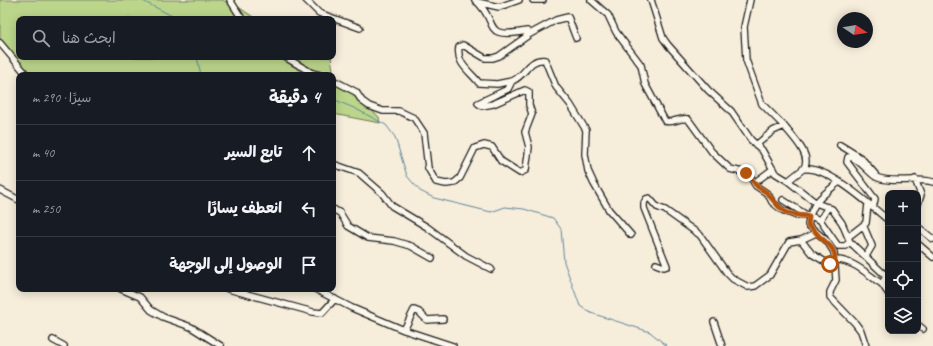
<!DOCTYPE html>
<html lang="ar">
<head>
<meta charset="utf-8">
<style>
  :root { --surface:#171b24; --page:#242831; --text:#f1f3f6; --muted:#9ea1a6; --line:#363941 }
  body { margin:0; font-family:Caveat,"Playpen Sans Arabic",sans-serif; background:var(--page); color:var(--text); direction:rtl }
  .controls { position:absolute; right:12px; bottom:12px; display:grid; overflow:hidden; border-radius:8px; box-shadow:0 2px 10px #0003 }
  .controls button { width:36px; height:36px; display:grid; place-items:center; padding:0; border:0; border-bottom:1px solid var(--line); background:var(--surface); color:var(--text); font:20px sans-serif }
  .compass { position:absolute; left:837px; top:12px; width:36px; height:36px; border-radius:50%; background:var(--surface); box-shadow:0 2px 10px #0003; rotate:102deg }
  .stop { position:absolute; width:12px; height:12px; margin:-9px; border:3px solid #b45309; border-radius:50%; background:#fff }
  .stop.end { background:#b45309; border-color:#fff; box-shadow:0 1px 4px #0008 }
  .list { margin:0; padding:0; list-style:none }
  h2 { display:flex; justify-content:space-between; align-items:center; height:52px; margin:0; padding:0 16px; font-size:17px }
  h2 small { font-size:13px; font-weight:400; color:var(--muted) }
  .list li { display:grid; grid-template-columns:26px 1fr auto; gap:12px; align-items:center; box-sizing:border-box; height:56px; padding:0 16px; border-top:1px solid var(--line) }
  .list b { display:block; font-size:15px; white-space:nowrap }
  .list em { font-size:13px; font-style:normal; color:var(--muted) }
  .icon { flex:none; width:22px; height:22px; fill:none; stroke:currentColor; stroke-width:2; stroke-linecap:round; stroke-linejoin:round }
  .map { position:relative; flex:none; width:933px; height:346px; overflow:hidden; direction:ltr }
  .search { position:absolute; background:var(--surface); box-shadow:0 2px 10px #0003; left:16px; top:16px; width:320px; height:44px; display:flex; align-items:center; gap:10px; box-sizing:border-box; padding:0 14px; border-radius:8px; color:var(--muted); font-size:15px }
  .panel { position:absolute; background:var(--surface); box-shadow:0 2px 10px #0003; left:16px; top:72px; width:320px; height:220px; border-radius:8px; direction:rtl }
  .map>svg:first-child { display:block }
  .green { fill:#bbd58b; stroke:#6c7854 }
  .lines { fill:none; stroke-linecap:round; stroke-linejoin:round }
  .stream { stroke:#60869a; stroke-width:1 }
  .minor-casing { stroke:#1c1c1c; stroke-width:8 }
  .minor { stroke:#fbf7ec; stroke-width:5.5 }
  .route { stroke:#b45309; stroke-width:5 }
</style>
</head>
<body>
<div class="map">
<svg width="933" height="346" viewBox="0 0 933 346">
  <rect width="100%" height="100%" fill="#f6eddb"/>
  <filter id="ink" filterUnits="userSpaceOnUse"><feTurbulence type="fractalNoise" baseFrequency=".025" numOctaves="2"/><feDisplacementMap in="SourceGraphic" scale="8" xChannelSelector="R" yChannelSelector="G"/><feConvolveMatrix kernelMatrix="1 2 1 2 8 2 1 2 1" color-interpolation-filters="sRGB"/></filter>
  <g filter="url(#ink)">
    <path class="green" d="M0,0H222L240,8L256,19H19V57H331L334,77L379,117L380,123L333,114V75H29L0,38Z"/>
    <g class="lines">
      <path class="stream" d="M141,0L178,19
        M197,57L201,75
        M333,99L356,109L386,125L395,137L407,176L420,191L434,198L491,212L505,207L524,209L553,218L561,229L564,262L580,306L591,313L650,332L667,346"/>
      <defs>
        <path id="minor" d="M230,0L242,19
          M306,0L319,13L360,28
          M475,0C501,22 479,40 527,31L530,34L499,56L493,58H485L463,45L459,47C456,64 470,71 479,83L497,84L512,81
          M533,0H543
          M591,0L608,15L616,32L641,65L645,84L665,121C672,124 679,117 688,119L712,152L730,169L742,172L750,176L756,186L768,194L772,202L782,210L797,216L809,215
          M651,0L663,38L668,45L708,90L731,111L751,140L762,150L775,173L788,181L803,169C827,165 870,205 888,220
          M750,0L744,27L746,60L762,104L784,126
          M477,2L499,7L519,0
          M530,34L556,20L568,17L576,38
          M0,43L27,75
          M285,57L312,73L320,75
          M333,80L356,92L362,101L369,106L383,111H399L414,118L424,133L428,168L436,182L446,184L454,183L460,178L475,148L484,145L492,147L501,161L520,173L526,170L529,147L525,132L532,114L529,105V92L525,90L493,104L482,106L478,103L508,89L512,81C526,76 528,58 545,60L556,87L570,104L586,130L585,154L588,171L594,184L609,210L631,235
          M756,145L773,131L784,126C791,135 814,157 803,169
          M840,145L861,158L875,174
          M333,164L359,173L382,193L392,206L427,227L466,256L491,269
          M915,179L921,195L918,204
          M788,181L816,203L832,209L842,223L850,242L886,276
          M839,182C823,195 811,202 808,225L827,241L834,252L836,280L830,292V297L855,323L861,331L866,346
          M754,183L773,169
          M0,190L19,200
          M783,200L805,214L820,220L838,246H845L850,242
          M873,208L875,199L847,162L848,157C857,156 868,172 876,177C891,184 915,177 933,182
          M333,209L340,213L348,226L368,238L394,241L411,246L432,258
          M820,220L828,207
          M864,227L872,246L866,256
          M918,227L933,239
          M848,237L866,223L868,204
          M801,240L812,254L834,267
          M918,244L933,257
          M836,260C854,260 868,275 882,284
          M656,264L664,267L667,266L644,208V203L646,199L649,198L657,207L665,210L700,235L727,273L733,279L748,287L755,286L770,275L789,242L801,240L816,233
          M888,272L882,284L888,293
          M121,289L140,297L151,310L163,317L191,327L221,346
          M228,289L313,312L322,313L335,299
          M315,289L352,308L404,330L453,346
          M714,322L722,346
          M918,325L923,329
          M404,330L414,310L419,312L427,320L443,319
          M53,340L64,346"/>
      </defs>
      <use href="#minor" class="minor-casing"/>
      <use href="#minor" class="minor"/>
    </g>
  </g>
  <g class="lines" filter="url(#ink)">
    <path class="route" d="M746,173C750,176 752,180 756,185C759,189 765,190 768,194C783,213 785,215 809,216L808,225C813,228 815,232 819,236C830,246 838,249 834,267L830,264"/>
  </g>
</svg>
<div class="controls">
<button>+</button>
<button>−</button>
<button><svg class="icon" aria-label="locate" viewBox="0 0 24 24"><circle cx="12" cy="12" r="6"/><path d="M12 2v4M12 18v4M2 12h4M18 12h4"/></svg></button>
<button><svg class="icon" aria-label="layers" viewBox="0 0 24 24"><path d="M12 4l9 5-9 5-9-5zM3 14l9 5 9-5"/></svg></button>
</div>
<svg class="compass" viewBox="-18 -18 36 36"><path d="M0-13l5 13h-10z" fill="#e53935"/><path d="M0 13l5-13h-10z" fill="#9ea1a6"/></svg>
<div class="stop" style="left:830px;top:264px"></div>
<div class="stop end" style="left:746px;top:173px"></div>
<div class="search"><svg class="icon" aria-label="search" viewBox="0 0 24 24"><circle cx="10" cy="10" r="6"/><path d="M15 15l6 6"/></svg>ابحث هنا</div>
<section class="panel">
<h2>4 دقيقة<small>سيرًا · 290 m</small></h2>
<ul class="list">
<li><svg class="icon" aria-label="ahead" viewBox="0 0 24 24"><path d="M12 20V5M6 11l6-6 6 6"/></svg><div><b>تابع السير</b></div><em>40 m</em></li>
<li><svg class="icon" aria-label="left" viewBox="0 0 24 24"><path d="M17 20v-9H6M10 6l-5 5 5 5"/></svg><div><b>انعطف يسارًا</b></div><em>250 m</em></li>
<li><svg class="icon" aria-label="arrive" viewBox="0 0 24 24"><path d="M6 21V4h12l-3 4 3 4H6"/></svg><div><b>الوصول إلى الوجهة</b></div></li>
</ul>
</section>
</div>
</body>
</html>
